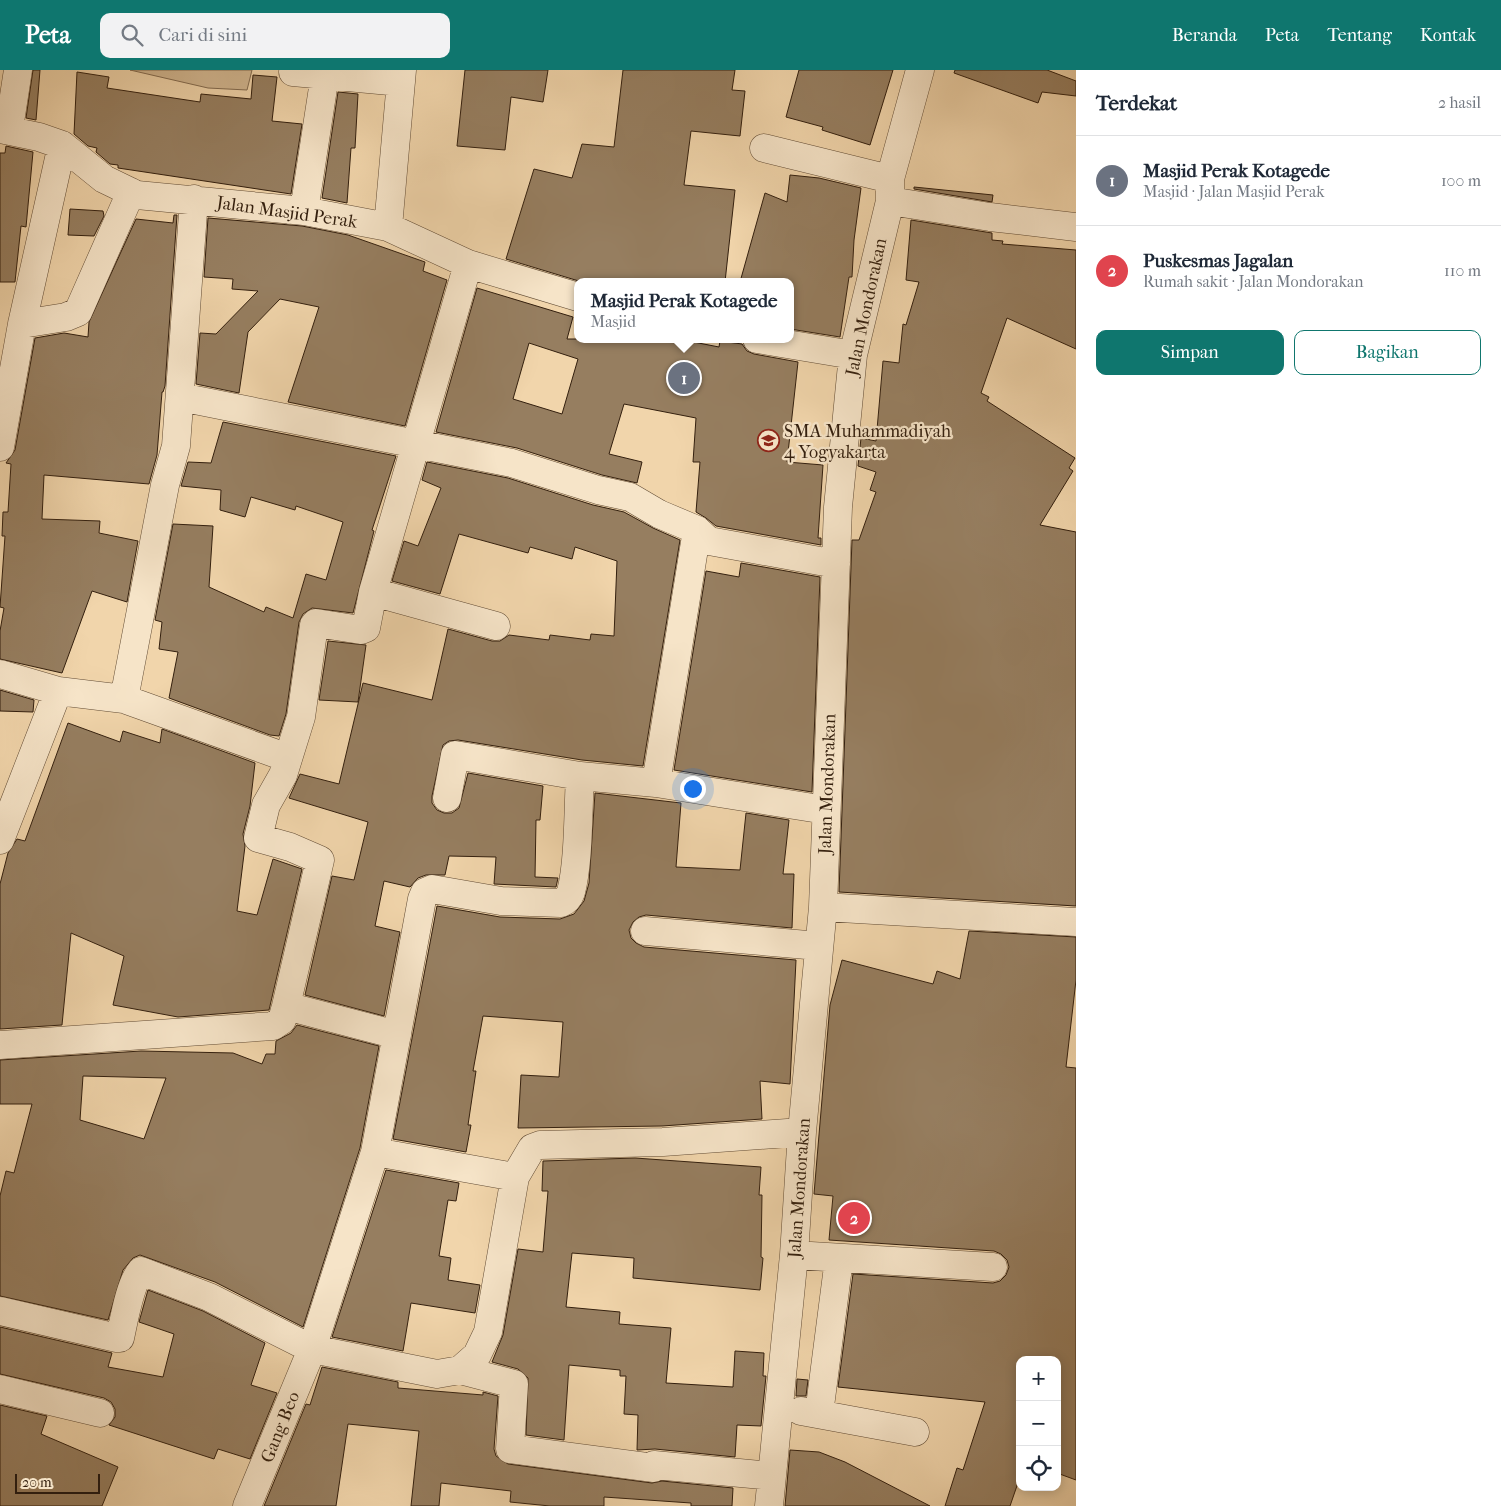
<!DOCTYPE html>
<html lang="id">
<head>
<meta charset="utf-8">
<style>
  :root { --surface:#fff; --page:#f2f2f3; --text:#1f2937; --muted:#747a83; --line:#e0e1e3; --accent:#0f766e }
  body { margin:0; font-family:"IM FELL French Canon",serif; background:var(--page); color:var(--text) }
  .controls { position:absolute; right:15px; bottom:15px; display:grid; overflow:hidden; border-radius:10px; box-shadow:0 2px 12px #0003 }
  .controls button { width:45px; height:45px; display:grid; place-items:center; padding:0; border:0; border-bottom:1px solid var(--line); background:var(--surface); color:var(--text); font:25px sans-serif }
  .scale { position:absolute; left:15px; bottom:12px; width:85px; box-sizing:border-box; padding-left:5px; border:2px solid #331f0e; border-top:0; font-size:14px; line-height:18px; white-space:nowrap; color:#331f0e; -webkit-text-stroke:4px #f6e4c8; paint-order:stroke }
  .you { position:absolute; left:692px; top:718px; width:18px; height:18px; margin:-12px; border:4px solid #fff; border-radius:50%; background:#1a73e8; box-shadow:0 0 0 8px #1a73e833 }
  .badge { display:grid; place-items:center; width:32px; height:32px; border-radius:50%; background:var(--accent); color:#fff; font-size:16px; font-weight:700 }
  .pin { position:absolute; translate:-50% -50%; border:2px solid #fff; box-shadow:0 1px 5px #0006 }
  .popup { position:absolute; left:574px; top:208px; width:220px; height:65px; box-sizing:border-box; display:grid; place-content:center; border-radius:10px; background:var(--surface); filter:drop-shadow(0 1px 4px #0005); font-size:16px; white-space:nowrap; color:var(--muted) }
  .popup b { font-size:19px; color:var(--text) }
  .popup::after { content:''; position:absolute; left:50%; top:100%; margin-left:-10px; border:10px solid transparent; border-top-color:var(--surface) }
  .list { margin:0; padding:0; list-style:none }
  h2 { display:flex; justify-content:space-between; align-items:center; height:65px; margin:0; padding:0 20px; font-size:21px }
  h2 small { font-size:16px; font-weight:400; color:var(--muted) }
  .list li { display:grid; grid-template-columns:32px 1fr auto; gap:15px; align-items:center; box-sizing:border-box; height:90px; padding:0 20px; border-top:1px solid var(--line) }
  .list b { display:block; font-size:19px; white-space:nowrap }
  .list p { margin:0; font-size:16px; white-space:nowrap; color:var(--muted) }
  .list em { font-size:16px; font-style:normal; color:var(--muted) }
  .actions { display:flex; gap:10px; padding:15px 20px }
  .actions a { flex:1; padding:11px 0; border:1px solid var(--accent); border-radius:10px; text-align:center; font-size:18px; color:var(--accent) }
  .actions .main { background:var(--accent); color:#fff }
  .icon { flex:none; width:28px; height:28px; fill:none; stroke:currentColor; stroke-width:2; stroke-linecap:round; stroke-linejoin:round }
  .map { position:relative; flex:none; width:1076px; height:1436px; overflow:hidden }
  header { display:flex; align-items:center; gap:30px; box-sizing:border-box; height:70px; padding:0 25px; background:var(--accent); color:#fff }
  header strong { font-size:24px }
  nav { display:flex; gap:28px; margin-inline-start:auto; font-size:18px }
  .search { width:350px; height:45px; background:var(--page); display:flex; align-items:center; gap:12px; box-sizing:border-box; padding:0 18px; border-radius:10px; color:var(--muted); font-size:19px }
  main { display:flex }
  aside { flex:1; background:var(--surface) }
  .map>svg:first-child { display:block }
  .green { fill:#d1b690; stroke:#826a4f }
  .building { fill:#967e60; stroke:#331f0e; fill-rule:evenodd }
  .lines { fill:none; stroke-linecap:round; stroke-linejoin:round }
  .minor-casing { stroke:#624c35; stroke-width:29 }
  .minor { stroke:#f6e4c8; stroke-width:28 }
  .labels { text-anchor:middle; stroke-width:4.5; stroke-linejoin:round; paint-order:stroke }
  .street-label { font-size:18px; fill:#331f0e; stroke:#f6e4c8 }
  .poi-label { font-size:18px; fill:#331f0e; stroke:#f6e4c8; text-anchor:start }
</style>
</head>
<body>
<header>
<strong>Peta</strong>
<div class="search"><svg class="icon" aria-label="search" viewBox="0 0 24 24"><circle cx="10" cy="10" r="6"/><path d="M15 15l6 6"/></svg>Cari di sini</div>
<nav><a>Beranda</a><a>Peta</a><a>Tentang</a><a>Kontak</a></nav>
</header>
<main>
<div class="map">
<svg width="1076" height="1436" viewBox="0 0 1076 1436">
  <rect width="100%" height="100%" fill="#f1d5ab"/>
  <filter id="stains"><feTurbulence type="fractalNoise" baseFrequency=".004" numOctaves="4"/><feColorMatrix values="0 0 0 0 .2 0 0 0 0 .09 0 0 0 0 .02 0 0 0 .5 -.17"/></filter>
  <radialGradient id="worn" r=".72"><stop offset=".6" stop-color="#630" stop-opacity="0"/><stop offset="1" stop-color="#630" stop-opacity=".3"/></radialGradient>
  <path class="green" d="M130,0H252L247,20L208,18Z"/>
  <path class="building" d="M33,0H40L36,50L26,48Z
    M465,0H548L543,32L511,27L505,80L457,76Z
    M623,0H735L732,20L745,21L740,66L691,61L684,115L735,120L725,212H582L506,189L534,99L572,108L582,74L614,77Z
    M799,0H893L870,75L822,60L823,57L786,47Z
    M955,0H1047L1076,11V26L1042,22L1038,33L954,3Z
    M77,2L109,7L107,18L200,32L201,24L251,29L253,5L277,7L272,51L302,54L291,124L118,98V95L110,94L96,82L97,78L88,76L74,64Z
    M338,22L358,24L355,78H351L347,133L322,128Z
    M6,76L33,82L26,157L21,156L15,212H0V83H5Z
    M790,105L819,108L861,118L854,170L852,207H849L840,267L790,259V212H740L765,123L787,132Z
    M914,117L993,125L992,132L914,119Z
    M70,139L103,141L104,146L94,166L68,165Z
    M174,145H177L165,316L163,322H162L157,385L149,414L44,405L42,449L100,451L99,463L138,471L127,532L92,521L62,603L0,589V561L4,538L0,537L5,466H2L3,442H8L11,394L6,393L15,380L35,268L64,263L88,267L89,252L136,149L173,153Z
    M208,148L302,156L348,165L425,192L423,201L447,210L405,356L288,332L319,237L280,229L248,262L239,323L196,314L200,263L216,264L258,221L232,219L233,209L204,207Z
    M911,150L992,163V170L1003,171L1002,174L1076,180V279L1007,248L981,323L989,327L987,331L1075,388L1069,398L1073,401L1040,455L1076,462V836L839,822L852,470H859L876,422L870,420L876,402L858,396L861,368L876,371L883,291L899,293L903,254L906,255L919,212L906,210Z
    M477,218L573,247L567,269H678L719,277L720,271L742,274L747,281L754,284L798,292L787,392L823,395L818,468H821V475L716,456L706,448L696,442L700,392H693L696,348L624,334L609,384L642,392L637,413L602,405L517,378L436,362ZM529,273L578,289L562,344L513,329Z
    M223,352L396,386L372,460L374,461L353,543L312,538L303,544L299,552L286,644L279,666L270,665L169,628L178,582L159,579L162,552L155,550L173,454L213,456L209,517L264,542L266,537L293,548L306,504L326,510L343,452L296,436L295,440L251,427L245,447L220,440L221,420L181,416L188,392L211,393Z
    M427,392L508,408L593,435L624,442L653,458L680,470L643,696L582,690L458,670L449,671L443,675L432,726V733L437,740L444,743H452L459,738L468,703L543,716L540,750H536L535,807L558,808L556,817L494,814L496,787L449,786L445,805H426L418,808L410,817L384,811L375,856L400,862L384,946L305,925L332,806L354,810L368,752L289,728L300,704L339,714L363,613L432,630L448,559L492,571H500L509,565L549,570L550,565L590,570L591,564L614,566L617,491L575,477L572,489L530,477L528,483L459,464L440,524L392,511L404,471L418,476L441,418L422,410Z
    M741,493L820,507L812,722L674,700L706,501L739,507Z
    M328,571L366,575L358,632L319,630Z
    M0,620L34,630L33,642L0,641Z
    M68,653L120,672L123,661L160,673L162,659L255,693L250,736L243,764L245,776L237,841L257,845L273,789L302,799L269,940L178,947L113,935L124,886L71,863L62,955L0,959V814L8,783L17,769L25,771Z
    M595,723L681,733L676,797L740,800L746,743L789,750L783,804H794L792,858L646,845L639,847L633,852L629,860L631,868L636,873L644,877L796,890L790,1014L760,1011L762,1049L662,1056L518,1058L521,1005L559,1007L563,952L483,946L473,1001H476L468,1055H471L466,1082L393,1069L437,836L500,847L560,849L574,844L584,831L589,813Z
    M969,861L1076,867V910L1066,997L1076,998V1410L1057,1403V1290H1020V1407L1010,1436H945L957,1398L963,1400L985,1332L838,1317L853,1204L993,1213L1000,1211L1006,1205L1009,1197L1007,1190L1001,1184L994,1181L829,1170L833,1126L814,1124L830,935L842,890L933,914L937,901L960,909Z
    M297,955L379,976L360,1078L303,1257L215,1212L140,1185L133,1188L123,1200L108,1250L0,1226V1126L6,1101L14,1103L32,1034H0V990L141,981L233,983L262,994L266,984H275L276,971L291,963ZM83,1006L166,1008L144,1069L80,1050Z
    M635,1088L761,1097L759,1125H762L761,1187L763,1188L760,1220L633,1208L634,1188L572,1183L566,1237L620,1242L619,1254L671,1258L666,1313L733,1317L735,1281L764,1283L763,1306H766L761,1356L737,1355L735,1387L655,1379L637,1380L638,1345L624,1344L626,1306H620V1300L569,1295L564,1370L526,1365L528,1308L518,1299L492,1292L503,1265L518,1179L543,1182L548,1121H542L543,1091Z
    M386,1100L459,1113L456,1131L448,1130L439,1186L451,1188L448,1210L480,1215L475,1243L411,1233L403,1281L332,1267Z
    M148,1220L203,1241L265,1273L251,1315L277,1323L250,1389L218,1379L214,1389L109,1355L115,1347V1339L111,1332L104,1328L0,1304V1257L112,1283L108,1297L163,1307L174,1264L139,1252Z
    M322,1297L398,1312V1318L483,1325V1322L498,1326L494,1379L496,1386L508,1394L652,1413L662,1411L733,1418L732,1436H691V1433L604,1427V1436H550L510,1432L511,1421L441,1413L439,1436H411L419,1361L348,1354L336,1436H264L306,1334L310,1335Z
    M797,1309L808,1310L806,1326H796Z
    M0,1335L47,1346L41,1364L118,1397L102,1436H0Z
    M790,1380L819,1382L845,1392L930,1436H785Z"/>
  <g class="lines">
    <defs>
      <path id="minor" d="M293,2L401,12
        M0,59L39,67L62,75L104,109L137,125L304,141L388,157L468,194L578,227
        M6,60L10,52L18,0
        M764,78L890,109
        M890,131L990,147L1076,157
        M304,141L325,5
        M388,157L402,0
        M22,254L66,247L78,242L131,122
        M757,269L853,285
        M180,327L512,393L598,420L630,427L659,444L697,460L709,471L836,494
        M0,377L22,254L62,75
        M373,522L496,556
        M0,604L58,621L124,629L288,688
        M124,629L165,415L176,376L194,129
        M656,713L697,460
        M447,728L455,685L580,706
        M0,770L58,621
        M823,837L1076,852
        M645,861L819,876
        M286,936L320,790L290,777L258,768L266,735L283,705L301,647L314,555L316,553L361,560L366,558L373,522L468,194
        M0,975L273,956L282,950L286,936L397,965
        M375,1082L515,1107
        M794,1185L993,1197
        M0,1241L117,1268H120C124,1250 130,1213 141,1201L209,1227L312,1279L437,1304L460,1300L477,1285L488,1262L515,1107L532,1078L540,1075L663,1072L802,1062
        M460,1300L514,1314L510,1379L654,1398V1395L772,1406
        M0,1319L100,1343
        M801,1341L915,1362
        M819,1344L839,1189
        M247,1436L312,1279L375,1082L422,829L425,822L432,819L501,831L561,833C566,831 569,828 571,822C579,791 578,739 580,706L656,713L826,740
        M769,1436L794,1185L802,1062L823,837L838,437L853,285L890,131V109L920,0"/>
    </defs>
    <use href="#minor" class="minor-casing"/>
    <use href="#minor" class="minor"/>
  </g>
  <defs>
    <symbol id="school-ring" viewBox="-11 -11 22 22"><circle r="9.5" fill="#f6e4c8" stroke="#8f2418" stroke-width="1.5"/><path d="M0-5L7-2L0 1L-7-2ZM-4 1L0 2.5L4 1V4Q0 6-4 4Z" fill="#8f2418"/></symbol>
  </defs>
  <g fill-rule="evenodd">
    <use href="#school-ring" x="756" y="358" width="25" height="25"/>
  </g>
  <g class="labels">
    <g class="street-label">
      <text transform="translate(287 142) rotate(8)" y="6">Jalan Masjid Perak</text>
      <text transform="translate(866 237) rotate(-78)" y="6">Jalan Mondorakan</text>
      <text transform="translate(827 714) rotate(-88)" y="6">Jalan Mondorakan</text>
      <text transform="translate(799 1118) rotate(-86)" y="6">Jalan Mondorakan</text>
      <text transform="translate(280 1357) rotate(-68)" y="6">Gang Beo</text>
    </g>
    <g class="poi-label">
      <text x="784" y="367">SMA Muhammadiyah<tspan x="784" dy="21">4 Yogyakarta</tspan></text>
    </g>
  </g>
  <rect width="100%" height="100%" filter="url(#stains)"/>
  <rect width="100%" height="100%" fill="url(#worn)"/>
</svg>
<div class="controls">
<button>+</button>
<button>−</button>
<button><svg class="icon" aria-label="locate" viewBox="0 0 24 24"><circle cx="12" cy="12" r="6"/><path d="M12 2v4M12 18v4M2 12h4M18 12h4"/></svg></button>
</div>
<div class="scale">20 m</div>
<div class="you"></div>
<div class="pin badge" style="left:684px;top:308px;background:#6b7280">1</div>
<div class="popup"><b>Masjid Perak Kotagede</b>Masjid</div>
<div class="pin badge" style="left:854px;top:1148px;background:#e0444e">2</div>
</div>
<aside>
<h2>Terdekat<small>2 hasil</small></h2>
<ul class="list">
<li><span class="badge" style="background:#6b7280">1</span><div><b>Masjid Perak Kotagede</b><p>Masjid · Jalan Masjid Perak</p></div><em>100 m</em></li>
<li><span class="badge" style="background:#e0444e">2</span><div><b>Puskesmas Jagalan</b><p>Rumah sakit · Jalan Mondorakan</p></div><em>110 m</em></li>
</ul>
<div class="actions"><a class="main">Simpan</a><a>Bagikan</a></div>
</aside>
</main>
</body>
</html>
